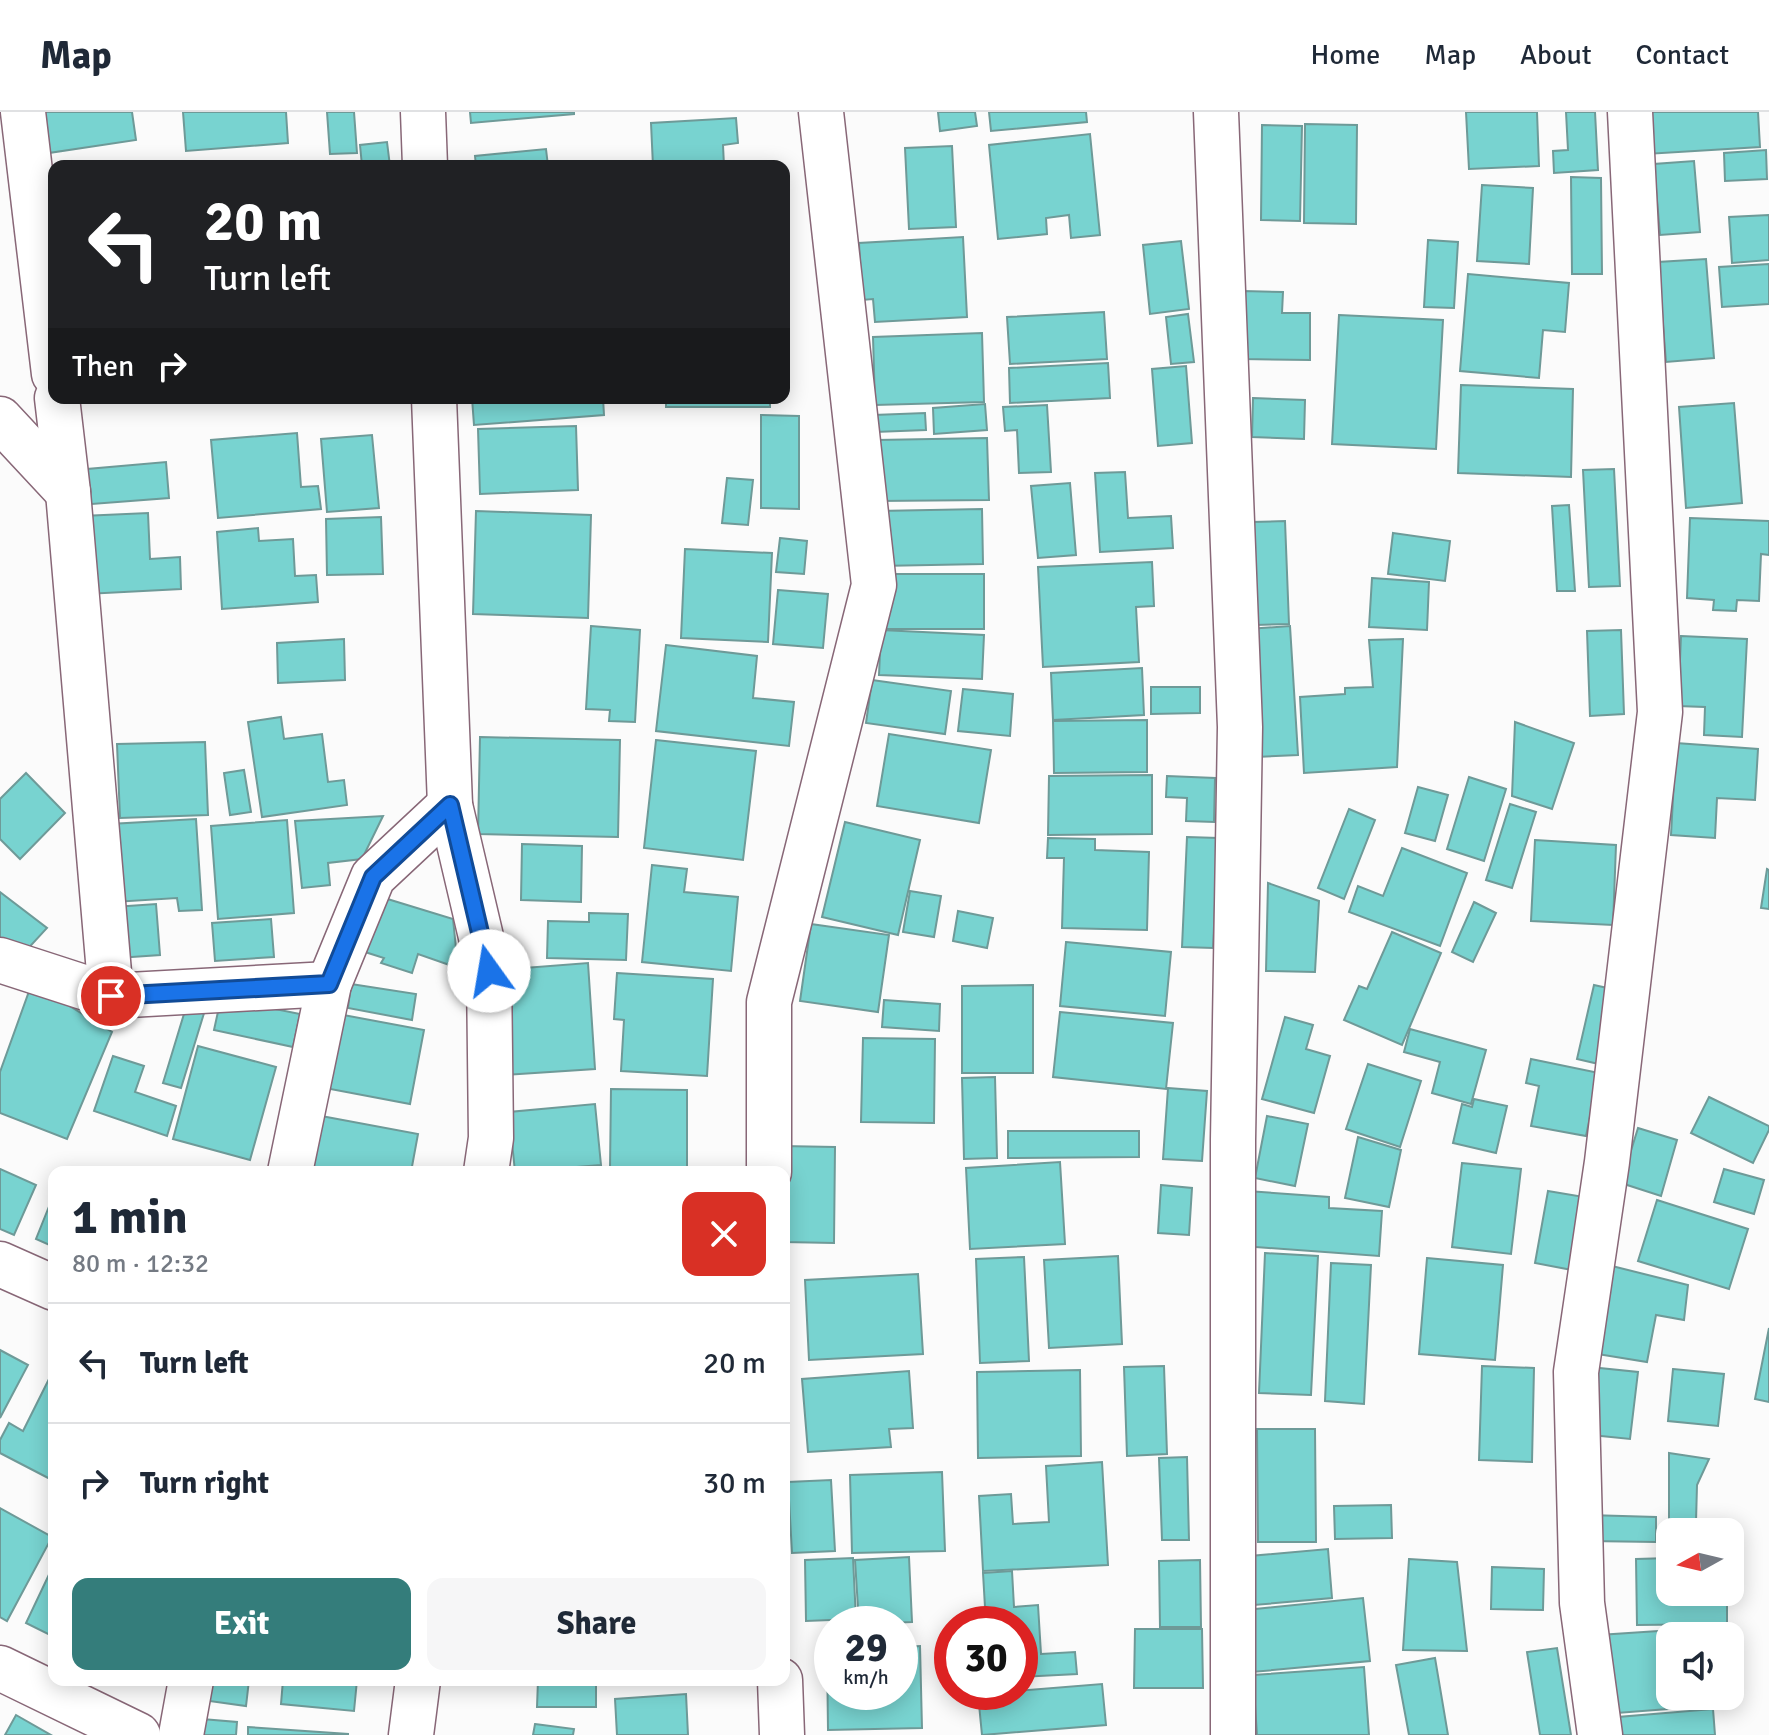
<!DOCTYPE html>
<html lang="en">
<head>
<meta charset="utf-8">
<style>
	body { margin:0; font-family:Signika,sans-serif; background:#f6f6f7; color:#1f2937; height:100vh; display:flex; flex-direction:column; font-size:30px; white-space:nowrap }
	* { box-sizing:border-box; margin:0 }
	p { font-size:26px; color:#747a83 }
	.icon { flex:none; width:44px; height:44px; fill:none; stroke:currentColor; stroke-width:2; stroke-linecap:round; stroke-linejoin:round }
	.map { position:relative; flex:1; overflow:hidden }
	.drawer { position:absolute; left:48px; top:1054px; width:742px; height:520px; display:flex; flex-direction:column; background:#fff; border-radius:16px; box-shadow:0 4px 20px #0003 }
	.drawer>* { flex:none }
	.hud { position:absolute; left:48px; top:48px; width:742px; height:244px; border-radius:16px; box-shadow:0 4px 20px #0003; background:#202124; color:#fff; overflow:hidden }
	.needle { width:52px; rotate:262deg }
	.buttons { position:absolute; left:1656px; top:1406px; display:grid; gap:16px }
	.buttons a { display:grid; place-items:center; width:88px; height:88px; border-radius:16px; background:#fff; box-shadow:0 4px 20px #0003; font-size:40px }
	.speed { position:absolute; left:814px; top:1494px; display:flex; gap:16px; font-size:40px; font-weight:700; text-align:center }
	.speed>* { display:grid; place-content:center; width:104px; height:104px; border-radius:50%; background:#fff; box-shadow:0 4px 20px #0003; line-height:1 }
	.speed small { font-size:20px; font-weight:400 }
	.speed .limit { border:12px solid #d22; background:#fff; color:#111 }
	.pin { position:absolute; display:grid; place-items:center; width:68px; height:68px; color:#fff; margin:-34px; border:4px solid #fff; border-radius:50%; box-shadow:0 2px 8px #0007 }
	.me { position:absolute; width:88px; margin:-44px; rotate:347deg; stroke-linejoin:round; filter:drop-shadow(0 0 6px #0008) }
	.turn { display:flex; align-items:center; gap:28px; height:168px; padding:0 24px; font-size:36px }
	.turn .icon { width:104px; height:104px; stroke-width:2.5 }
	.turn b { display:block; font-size:56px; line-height:68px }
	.then { display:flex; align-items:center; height:76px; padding:0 24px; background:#0003; gap:16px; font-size:30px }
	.round { display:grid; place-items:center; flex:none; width:84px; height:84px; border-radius:16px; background:#f6f6f7 }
	.summary { display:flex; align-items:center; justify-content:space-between; height:136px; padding:0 24px }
	h1 { font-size:48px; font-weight:700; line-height:60px }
	.primary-button { display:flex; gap:16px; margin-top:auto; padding:16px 24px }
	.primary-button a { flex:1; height:92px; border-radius:16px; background:#347d7b; color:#fff; font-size:32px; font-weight:700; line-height:92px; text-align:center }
	.primary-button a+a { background:#f6f6f7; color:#1f2937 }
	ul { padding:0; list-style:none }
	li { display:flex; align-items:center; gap:24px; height:120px; padding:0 24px; border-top:2px solid #e0e1e3 }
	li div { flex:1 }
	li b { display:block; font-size:30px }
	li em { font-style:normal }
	header { display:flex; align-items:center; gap:48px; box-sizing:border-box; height:112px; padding:0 40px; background:#fff; border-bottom:2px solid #e0e1e3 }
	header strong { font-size:38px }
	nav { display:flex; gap:44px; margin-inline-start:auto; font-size:28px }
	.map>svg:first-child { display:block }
	.building { fill:#78d3d0; stroke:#6e9a98; stroke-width:2 }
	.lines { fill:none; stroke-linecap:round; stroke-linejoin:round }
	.street-casing { stroke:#886777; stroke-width:47 }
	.street { stroke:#fff; stroke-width:44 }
	.route-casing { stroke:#114b97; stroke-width:20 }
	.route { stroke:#1a73e8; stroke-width:14 }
</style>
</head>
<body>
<header>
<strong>Map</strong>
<nav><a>Home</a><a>Map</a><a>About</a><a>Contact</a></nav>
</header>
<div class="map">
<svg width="1769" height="1623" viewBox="0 0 1769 1623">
	<rect width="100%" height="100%" fill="#fbfbfb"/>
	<g class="building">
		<path d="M35 0H132L136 28 42 42Z"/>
		<path d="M183 0H286L288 31 186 39Z"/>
		<path d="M327 0H354L357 41 330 42Z"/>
		<path d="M470 0H574V2L471 11Z"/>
		<path d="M938 0H975L977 14 940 19Z"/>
		<path d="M989 0H1086L1087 10 991 19Z"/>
		<path d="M1466 0H1537L1539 54 1469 57Z"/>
		<path d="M1566 0H1595L1598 58 1554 61 1553 39 1568 38Z"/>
		<path d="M1644 0H1758L1760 35 1646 42Z"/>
		<path d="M736 6 738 31 723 33 724 54H653L651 11Z"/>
		<path d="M1305 12 1357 13 1356 112 1304 111Z"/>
		<path d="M1262 13 1302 14 1300 109 1261 108Z"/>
		<path d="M1090 22 1100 123 1071 126 1069 103 1046 106 1047 122 998 127 989 33Z"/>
		<path d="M387 30 390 54H362L360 33Z"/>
		<path d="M952 34 956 115 909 117 905 36Z"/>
		<path d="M546 37 548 54H476L475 44Z"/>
		<path d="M1766 38 1767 67 1725 69 1724 41Z"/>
		<path d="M1694 49 1700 120 1660 123 1654 52Z"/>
		<path d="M1571 65 1601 66 1602 162H1572Z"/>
		<path d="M1482 73 1533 76 1529 152 1477 149Z"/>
		<path d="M1769 103V148L1732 151 1729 105Z"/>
		<path d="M963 125 967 205 875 210 873 187 862 188 859 131Z"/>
		<path d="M1428 128 1458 130 1454 196 1424 195Z"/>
		<path d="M1181 129 1189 197 1150 202 1143 133Z"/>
		<path d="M1706 147 1714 246 1666 250 1658 150Z"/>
		<path d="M1769 152V192L1722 195 1719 155Z"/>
		<path d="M1468 162 1569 171 1565 220 1543 218 1539 266 1460 259Z"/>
		<path d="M1243 179 1283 180 1282 201H1310V248L1242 247Z"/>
		<path d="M1104 200 1107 247 1010 252 1007 205Z"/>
		<path d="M1188 202 1194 250 1171 252 1166 205Z"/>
		<path d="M1339 203 1443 208 1436 337 1332 332Z"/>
		<path d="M982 221 984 290 875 293 873 225Z"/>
		<path d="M1108 251 1110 286 1010 291 1009 256Z"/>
		<path d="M1186 254 1192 331 1158 334 1152 257Z"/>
		<path d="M1461 273 1573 277 1571 365 1458 361Z"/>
		<path d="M472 286H603L604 303 474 313Z"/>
		<rect x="666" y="286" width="104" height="9"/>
		<path d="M1253 286 1305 288 1304 327 1252 325Z"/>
		<path d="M1734 291 1742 391 1686 396 1679 295Z"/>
		<path d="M985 292 987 318 934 322 933 296Z"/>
		<path d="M1047 293 1051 360 1019 361 1017 318 1005 319 1003 295Z"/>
		<path d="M925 301 926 318 875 320 874 303Z"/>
		<path d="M761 303 799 304V397L761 396Z"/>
		<path d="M576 314 578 378 480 382 478 317Z"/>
		<path d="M297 321 301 375 318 374 321 397 218 406 211 328Z"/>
		<path d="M372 323 379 396 327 400 321 327Z"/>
		<path d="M987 326 989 388 877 389V328Z"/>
		<path d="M166 350 169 386 79 393 76 358Z"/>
		<path d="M1614 357 1620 474 1589 475 1583 358Z"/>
		<path d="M1125 360 1128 406 1171 404 1173 436 1100 440 1095 361Z"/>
		<path d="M727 366 753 368 748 413 722 411Z"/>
		<path d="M1070 371 1076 443 1038 446 1031 374Z"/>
		<path d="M1569 393 1575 479H1557L1552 394Z"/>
		<path d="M982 397 983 452 879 454 878 399Z"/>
		<path d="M476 399 591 403 588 506 473 502Z"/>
		<path d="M148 401 150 447 180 445 181 477 86 482 82 404Z"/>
		<path d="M381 405 383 462 327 463 326 407Z"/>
		<path d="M1690 406 1769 409V443L1761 442 1759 489 1737 488 1736 499 1713 498 1714 488 1687 486Z"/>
		<path d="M1285 409 1289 512 1256 513 1252 410Z"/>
		<path d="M258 416 259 429 293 427 295 464 316 463 318 490 222 497 217 420Z"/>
		<path d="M1393 421 1450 429 1445 469 1388 462Z"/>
		<path d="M780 426 807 429 804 462 776 460Z"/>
		<path d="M685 437 772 441 768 530 681 526Z"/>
		<path d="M1152 450 1154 494 1136 495 1139 550 1043 555 1038 455Z"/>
		<rect x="882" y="462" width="102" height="55"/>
		<path d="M1372 466 1429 470 1427 518 1369 515Z"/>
		<path d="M778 478 828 482 823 536 773 532Z"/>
		<path d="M591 514 640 518 635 610 609 609 610 598 586 597Z"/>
		<path d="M1290 514 1298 643 1256 645 1248 517Z"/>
		<path d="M881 518 984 523 982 567 879 563Z"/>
		<path d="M1621 518 1624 602 1590 604 1587 519Z"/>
		<path d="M1681 524 1747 527 1742 625 1704 623 1705 595 1678 594Z"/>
		<path d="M344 527 345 568 278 571 277 531Z"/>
		<path d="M1403 527 1397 655 1304 661 1300 585 1345 582V576L1373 575 1369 528Z"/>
		<path d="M666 533 757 544 753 586 794 590 789 634 656 619Z"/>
		<path d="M1142 556 1144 603 1053 608 1051 561Z"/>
		<path d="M872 568 951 579 945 622 866 611Z"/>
		<path d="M1151 575H1200V601L1151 602Z"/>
		<path d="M963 577 1013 582 1010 624 958 619Z"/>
		<path d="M281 605 284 627 322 622 328 670 344 668 347 693 262 705 248 610Z"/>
		<path d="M1147 608V660L1054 661 1053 609Z"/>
		<path d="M1515 610 1574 631 1552 697 1512 684Z"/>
		<path d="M889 622 991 638 979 711 877 694Z"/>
		<path d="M480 625 620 628 618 725 478 722Z"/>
		<path d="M656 628 756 639 743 748 644 736Z"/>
		<path d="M205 630 208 703 120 706 117 632Z"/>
		<path d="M1676 631 1758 637 1755 688 1717 686 1715 726 1671 723Z"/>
		<path d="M244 658 251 700 230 703 224 661Z"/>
		<path d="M26 661 65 701 20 747 0 727V687Z"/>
		<path d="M1152 663V722L1048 723 1049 664Z"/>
		<path d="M1167 664 1215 666 1214 710 1186 709 1187 686 1166 685Z"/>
		<path d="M1469 665 1506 677 1484 749 1447 737Z"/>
		<path d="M1418 675 1448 683 1435 729 1405 721Z"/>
		<path d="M1510 692 1536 700 1512 776 1486 768Z"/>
		<path d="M1349 697 1375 708 1344 787 1318 776Z"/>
		<path d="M383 704 362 747 328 751 330 773 302 776 295 709Z"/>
		<path d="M196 707 202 798 179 799 177 786 114 790 110 712Z"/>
		<path d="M287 708 294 801 218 807 211 714Z"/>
		<path d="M845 710 920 728 898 823 822 805Z"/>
		<path d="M1187 725 1218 726 1213 836 1182 835Z"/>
		<path d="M1048 726 1095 727V738L1149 740 1147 818 1062 816 1064 746H1047Z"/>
		<path d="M1535 728 1616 733 1613 813 1531 809Z"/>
		<path d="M522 732 582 734 581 790 521 788Z"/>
		<path d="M1402 736 1467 761 1440 834 1349 800 1358 774 1383 784Z"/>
		<path d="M652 753 687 757 684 780 738 785 731 859 642 850Z"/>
		<path d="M1767 757 1769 758V797L1761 796Z"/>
		<path d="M1268 771 1319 789 1315 860 1266 859Z"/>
		<path d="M910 779 941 784 934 825 903 820Z"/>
		<path d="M0 780 47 816 23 842 0 827Z"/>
		<path d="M381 785 453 807 458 856 418 842 412 861 381 851 384 846 365 840Z"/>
		<path d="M1474 790 1496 801 1473 850 1452 840Z"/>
		<path d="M156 792 160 843 118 846 114 795Z"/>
		<path d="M958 799 993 806 987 836 953 829Z"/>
		<path d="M589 801 628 802 626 848 547 846 548 809 589 810Z"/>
		<path d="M271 807 274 845 215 849 212 811Z"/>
		<path d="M811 812 889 823 878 900 800 889Z"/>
		<path d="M1392 820 1441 841 1402 933 1344 908 1359 874 1367 877Z"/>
		<path d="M1066 830 1171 840 1165 904 1060 894Z"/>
		<path d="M588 851 595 957 505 963 497 858Z"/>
		<path d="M617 861 713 867 707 964 621 959 624 908 614 907Z"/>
		<path d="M32 871 112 920 67 1027 0 1001V960Z"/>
		<path d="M351 872 416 882 412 908 348 896Z"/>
		<path d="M1033 873V961H962V874Z"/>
		<path d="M1594 873 1621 879 1603 953 1577 947Z"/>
		<path d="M221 886 300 902 293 935 214 918Z"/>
		<path d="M884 888 940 892 939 919 882 915Z"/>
		<path d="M187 892 205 898 181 976 163 971Z"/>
		<path d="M1060 900 1173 911 1166 977 1053 965Z"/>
		<path d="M338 902 424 918 410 992 325 976Z"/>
		<path d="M1285 905 1313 913 1306 937 1330 944 1314 1001 1262 987Z"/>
		<path d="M1410 917 1486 938 1471 992 1432 981 1440 950 1404 940Z"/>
		<path d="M863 926 935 927 934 1011 861 1010Z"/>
		<path d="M198 934 276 955 250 1048 173 1027Z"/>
		<path d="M113 944 144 954 135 980 176 994 167 1024 94 999Z"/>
		<path d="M1531 947 1599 961 1586 1024 1531 1014 1539 974 1526 971Z"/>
		<path d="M1368 952 1421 969 1400 1035 1346 1017Z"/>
		<path d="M995 965 997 1046 964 1047 962 966Z"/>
		<path d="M1168 976 1207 979 1202 1049 1163 1047Z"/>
		<path d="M611 977 687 978V1058L610 1057Z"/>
		<path d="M1709 985 1769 1014V1018L1753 1051 1691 1021Z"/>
		<path d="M1474 987 1507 994 1496 1041 1453 1031 1462 992 1472 995Z"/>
		<path d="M595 992 601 1053 515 1060 509 1000Z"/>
		<path d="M316 1003 418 1022 411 1060H306Z"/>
		<path d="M1267 1004 1308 1012 1295 1074 1255 1066Z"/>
		<path d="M1638 1016 1677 1028 1661 1084 1621 1071Z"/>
		<path d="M1008 1019H1139V1045L1008 1046Z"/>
		<path d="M1358 1025 1401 1038 1389 1095 1345 1086Z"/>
		<path d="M782 1034 835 1035 834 1131 784 1130V1060Z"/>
		<path d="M1060 1050 1065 1132 970 1137 966 1056Z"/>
		<path d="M1462 1051 1521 1057 1511 1142 1452 1135Z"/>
		<path d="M0 1057 36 1073 14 1123 0 1117Z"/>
		<path d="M1724 1057 1764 1068 1754 1102 1714 1090Z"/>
		<path d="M1161 1073 1192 1076 1189 1123 1158 1121Z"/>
		<path d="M1247 1079 1329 1085V1096L1382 1099 1379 1144 1243 1134Z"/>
		<path d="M1548 1079 1584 1085 1572 1158 1535 1151Z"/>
		<path d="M54 1082V1135L36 1127Z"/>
		<path d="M1657 1088 1748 1117 1729 1177 1638 1149Z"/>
		<path d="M1265 1141 1318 1144 1311 1283 1259 1281Z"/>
		<path d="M1118 1144 1122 1232 1049 1236 1044 1148Z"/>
		<path d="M1024 1145 1029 1249 980 1251 976 1147Z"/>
		<path d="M1427 1146 1503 1153 1495 1248 1419 1242Z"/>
		<path d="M1331 1151 1371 1153 1364 1292 1325 1289Z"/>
		<path d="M1600 1151 1688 1173 1684 1208 1656 1203 1647 1250 1585 1240Z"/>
		<path d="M918 1162 923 1242 809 1248 805 1168Z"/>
		<path d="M1769 1216V1290L1755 1287Z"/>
		<path d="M0 1238 28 1253 0 1306Z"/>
		<path d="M1164 1254 1167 1342 1127 1344 1124 1255Z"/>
		<path d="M1482 1254 1534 1256 1532 1350 1479 1348Z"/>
		<path d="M1590 1255 1638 1260 1630 1327 1582 1322Z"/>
		<path d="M1673 1257 1724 1262 1718 1314 1668 1309Z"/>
		<path d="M1080 1258 1081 1344 978 1346 977 1260Z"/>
		<path d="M909 1259 913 1316 889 1317 891 1335 808 1340 802 1267Z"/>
		<path d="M49 1267 54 1270V1369L0 1341V1328L9 1311 23 1319Z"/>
		<path d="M1257 1317H1315L1316 1430H1258Z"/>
		<path d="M1669 1341 1709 1347 1697 1373 1696 1410 1727 1409V1420H1670L1669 1438Z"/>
		<path d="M1187 1345 1189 1428H1162L1159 1346Z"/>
		<path d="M1102 1350 1108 1453 983 1459 979 1384 1011 1382 1013 1412 1049 1410 1046 1354Z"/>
		<path d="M942 1360 945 1439 852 1441 850 1363Z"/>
		<path d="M831 1368 835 1439 792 1441 788 1370Z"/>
		<path d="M1391 1393 1392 1426 1335 1427 1334 1394Z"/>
		<path d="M0 1396 52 1425 7 1509 0 1505Z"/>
		<path d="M1588 1403 1656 1405V1430L1588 1429Z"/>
		<path d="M1328 1437 1332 1486 1254 1493 1250 1444Z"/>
		<path d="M909 1445 912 1510 859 1512 855 1448Z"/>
		<path d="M853 1446 856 1507 806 1509 805 1448Z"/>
		<path d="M1670 1446V1480H1727V1512L1637 1513 1636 1447Z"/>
		<path d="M1409 1447 1457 1450 1467 1539 1403 1538Z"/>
		<path d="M1200 1448 1201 1515H1160L1159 1449Z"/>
		<path d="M54 1452V1525L26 1511Z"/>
		<path d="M1492 1455 1544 1457 1543 1498 1491 1497Z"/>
		<path d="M1012 1459 1014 1495 1038 1493 1041 1542 1075 1540 1077 1562 1020 1565V1512H986L983 1461Z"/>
		<path d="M1363 1486 1370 1549 1252 1560 1246 1498Z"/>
		<path d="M1135 1517H1202L1203 1576H1134Z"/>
		<path d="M1688 1517V1524H1670V1584H1693L1694 1595 1604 1602 1599 1523Z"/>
		<path d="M920 1534 922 1616 828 1618 827 1536H832V1580H900V1535Z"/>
		<path d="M1557 1536 1571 1623H1540L1527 1540Z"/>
		<path d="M1435 1546 1448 1623H1409L1396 1553Z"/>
		<path d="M1364 1555 1369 1623H1257L1253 1563Z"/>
		<path d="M205 1568H249L246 1594 202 1588Z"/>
		<path d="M283 1568H357L354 1599 281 1592Z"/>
		<path d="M538 1568H596V1595H537Z"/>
		<path d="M620 1568H711V1569L620 1573Z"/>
		<path d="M1102 1572 1106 1613 982 1623 978 1582Z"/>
		<path d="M686 1582 688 1623H617L615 1587Z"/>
		<path d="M1713 1597 1715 1623H1620L1618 1605Z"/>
		<path d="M16 1603 51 1623H5Z"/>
		<path d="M202 1607 237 1610 236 1623H201Z"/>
		<path d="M535 1612 574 1617 573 1623H533Z"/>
		<path d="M248 1615 348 1622V1623H248Z"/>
	</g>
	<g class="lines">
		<g class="street-casing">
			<g id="street">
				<path d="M23 0 54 262"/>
				<path d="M423 0 425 54"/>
				<path d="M1216 0 1240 615 1233 1028V1623"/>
				<path d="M57 286 68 380 111 884"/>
				<path d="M434 286 450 693 489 859 491 1026 486 1060"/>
				<path d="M0 307 68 380"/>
				<path d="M0 848 111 884 329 872"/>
				<path d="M290 1060 329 872 373 765 450 693"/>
				<path d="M769 1060V890L874 473 821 0"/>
				<path d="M0 1152 54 1176"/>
				<path d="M0 1556 138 1623"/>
				<path d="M780 1568 782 1623"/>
				<path d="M181 1623 191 1568"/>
				<path d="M411 1623 418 1568"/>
				<path d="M1600 1623 1582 1491 1576 1260 1607 1050 1660 600 1630 0"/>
			</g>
		</g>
		<use href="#street" class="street"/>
	</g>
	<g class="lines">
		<g class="route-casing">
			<path id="route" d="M111 884 329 872 373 765 450 693 489 859"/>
		</g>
		<use href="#route" class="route"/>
	</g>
</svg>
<div class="buttons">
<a><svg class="needle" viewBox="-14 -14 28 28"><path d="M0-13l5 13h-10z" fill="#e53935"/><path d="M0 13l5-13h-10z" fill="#747a83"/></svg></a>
<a><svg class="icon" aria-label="sound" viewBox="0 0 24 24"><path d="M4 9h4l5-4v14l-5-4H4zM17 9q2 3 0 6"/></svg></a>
</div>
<div class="speed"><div>29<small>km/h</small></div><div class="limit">30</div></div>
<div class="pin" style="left:111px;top:884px;background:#d93025"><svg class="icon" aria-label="arrive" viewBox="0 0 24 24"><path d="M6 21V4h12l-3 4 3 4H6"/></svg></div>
<svg class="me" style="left:489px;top:859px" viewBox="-20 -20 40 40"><circle r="19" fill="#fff"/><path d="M0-13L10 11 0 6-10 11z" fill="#1a73e8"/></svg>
<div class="hud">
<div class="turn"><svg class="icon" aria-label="left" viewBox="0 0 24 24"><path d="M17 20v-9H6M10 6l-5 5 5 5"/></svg><div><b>20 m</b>Turn left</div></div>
<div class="then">Then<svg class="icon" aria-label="right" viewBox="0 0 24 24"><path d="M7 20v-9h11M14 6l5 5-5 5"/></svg></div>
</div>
<section class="drawer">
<div class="summary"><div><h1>1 min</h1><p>80 m · 12:32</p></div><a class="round" style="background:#d93025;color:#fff"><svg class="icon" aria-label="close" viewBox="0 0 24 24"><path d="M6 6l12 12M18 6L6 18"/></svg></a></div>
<ul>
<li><svg class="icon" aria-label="left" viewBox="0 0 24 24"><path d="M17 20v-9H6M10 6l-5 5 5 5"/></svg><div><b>Turn left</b></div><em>20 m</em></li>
<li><svg class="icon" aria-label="right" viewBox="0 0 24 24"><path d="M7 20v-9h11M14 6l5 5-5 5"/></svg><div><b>Turn right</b></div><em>30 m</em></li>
</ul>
<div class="primary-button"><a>Exit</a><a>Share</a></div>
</section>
</div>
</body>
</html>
